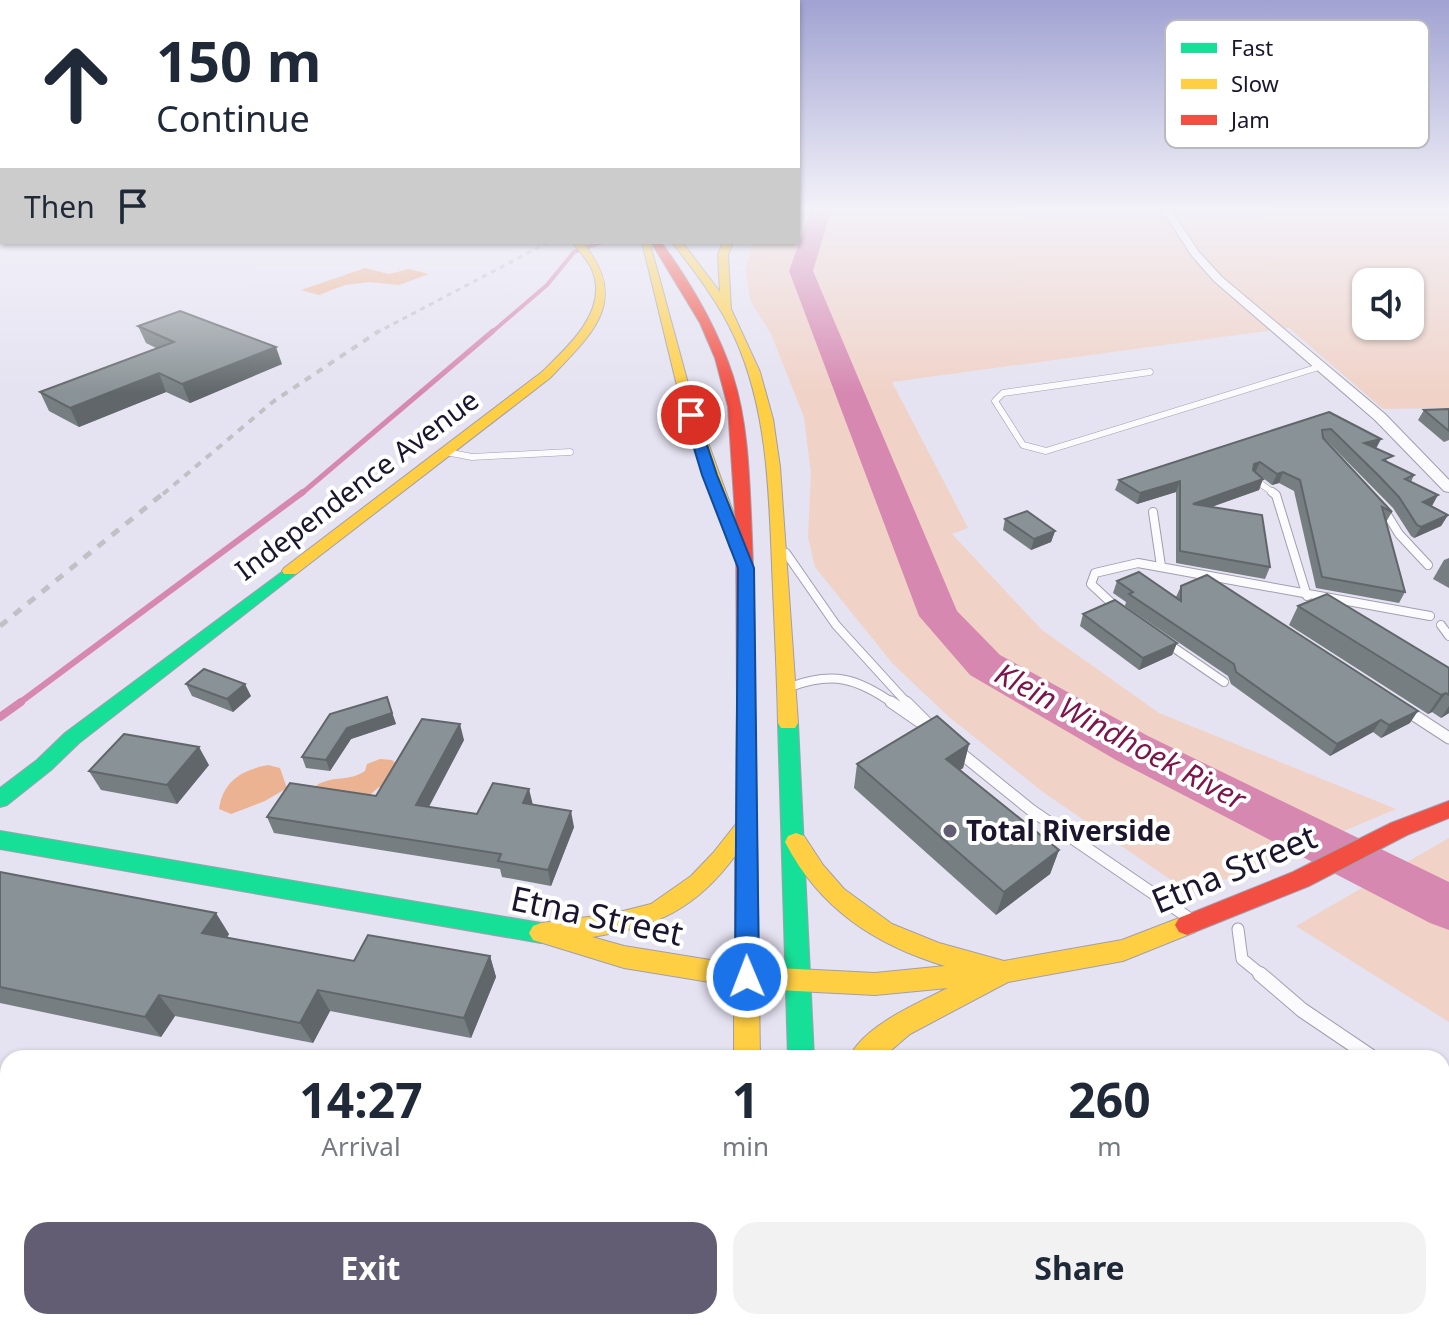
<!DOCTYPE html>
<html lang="en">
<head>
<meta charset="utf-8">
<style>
	body { margin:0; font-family:"Noto Sans",sans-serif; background:#f2f2f3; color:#1f2937; height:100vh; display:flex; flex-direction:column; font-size:30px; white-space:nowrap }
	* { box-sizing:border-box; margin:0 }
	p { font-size:26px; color:#747a83 }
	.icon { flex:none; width:44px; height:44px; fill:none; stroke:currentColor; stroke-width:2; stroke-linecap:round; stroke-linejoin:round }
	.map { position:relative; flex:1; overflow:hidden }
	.drawer { position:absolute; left:0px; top:1050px; width:1450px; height:280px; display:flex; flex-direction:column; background:#fff; border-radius:24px 24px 0 0; box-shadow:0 2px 6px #0004 }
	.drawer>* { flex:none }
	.hud { position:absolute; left:0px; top:0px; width:800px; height:244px; box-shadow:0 2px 6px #0004; background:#fff; color:#1f2937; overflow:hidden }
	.fabs { position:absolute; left:1352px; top:268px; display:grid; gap:16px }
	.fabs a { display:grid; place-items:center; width:72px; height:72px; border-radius:16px; background:#fff; box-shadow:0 2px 6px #0004; font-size:40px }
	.pin { position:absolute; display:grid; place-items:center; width:68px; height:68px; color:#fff; margin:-34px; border:4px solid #fff; border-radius:50%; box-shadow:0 2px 8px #0007 }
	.me { position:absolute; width:88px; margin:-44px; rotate:359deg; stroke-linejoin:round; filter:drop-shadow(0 0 6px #0008) }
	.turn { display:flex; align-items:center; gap:28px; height:168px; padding:0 24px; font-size:36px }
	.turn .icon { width:104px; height:104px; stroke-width:2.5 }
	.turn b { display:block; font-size:56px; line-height:68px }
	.then { display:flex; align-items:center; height:76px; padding:0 24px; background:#0003; gap:16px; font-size:30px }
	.eta { display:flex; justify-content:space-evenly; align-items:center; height:136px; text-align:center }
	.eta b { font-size:48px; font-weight:700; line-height:56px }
	.action { display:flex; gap:16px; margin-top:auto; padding:16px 24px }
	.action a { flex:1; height:92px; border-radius:24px; background:#625d72; color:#fff; font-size:32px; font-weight:700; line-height:92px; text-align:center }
	.action a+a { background:#f2f2f3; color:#1f2937 }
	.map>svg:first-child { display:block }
	.green { fill:#f0d2c7; fill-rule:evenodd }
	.forest { fill:#ecb392 }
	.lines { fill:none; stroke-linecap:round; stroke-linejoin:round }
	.stream-far3 { stroke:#d688b0; stroke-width:4 }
	.stream-far2 { stroke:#d688b0; stroke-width:5 }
	.stream-far1 { stroke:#d688b0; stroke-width:6 }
	.stream { stroke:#d688b0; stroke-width:8 }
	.river { fill:#d688b0; fill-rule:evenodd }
	.lane-far3-casing { stroke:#a19eaf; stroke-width:7 }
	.lane-far2-casing { stroke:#a19eaf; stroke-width:10 }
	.lane-far1-casing { stroke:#a19eaf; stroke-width:13 }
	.lane-casing { stroke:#a19eaf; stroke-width:16 }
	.street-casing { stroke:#a19eaf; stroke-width:2 }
	.fast-casing { stroke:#a19eaf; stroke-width:2 }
	.slow-casing { stroke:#a19eaf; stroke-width:2 }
	.jam-casing { stroke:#a19eaf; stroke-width:2 }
	.lane-far3 { stroke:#fbfbfd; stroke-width:6 }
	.lane-far2 { stroke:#fbfbfd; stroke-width:8 }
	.lane-far1 { stroke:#fbfbfd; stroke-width:11 }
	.lane { stroke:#fbfbfd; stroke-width:14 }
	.street { fill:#fbfbfd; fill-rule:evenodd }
	.fast { fill:#16e098; fill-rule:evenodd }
	.slow { fill:#ffcf43; fill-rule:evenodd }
	.jam { fill:#f24e42; fill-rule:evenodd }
	.rail-far2 { stroke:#c1c0c5; stroke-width:3; stroke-dasharray:5 5; stroke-linecap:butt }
	.rail-far1 { stroke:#c1c0c5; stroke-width:4; stroke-dasharray:7 7; stroke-linecap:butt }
	.rail { stroke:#c1c0c5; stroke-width:5; stroke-dasharray:9 9; stroke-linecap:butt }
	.wall { fill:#767e81 }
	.shaded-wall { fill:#606669 }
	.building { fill:#899296; stroke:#606669; stroke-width:2 }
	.route { fill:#1a73e8; stroke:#114b97; stroke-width:2 }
	.poi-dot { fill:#625d72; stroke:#fff; stroke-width:3 }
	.labels { text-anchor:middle; stroke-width:8; stroke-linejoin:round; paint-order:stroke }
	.street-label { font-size:28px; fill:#1b152d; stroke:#fff }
	.poi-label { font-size:28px; font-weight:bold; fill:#1b152d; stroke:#fff; text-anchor:start }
	.water-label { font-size:30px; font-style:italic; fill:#7b164b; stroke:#fff }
	.near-street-label { font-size:34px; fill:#1b152d; stroke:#fff }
	.key { fill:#fff; stroke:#bbb9c0; stroke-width:2 }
	.key-label { font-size:22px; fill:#1b152d }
</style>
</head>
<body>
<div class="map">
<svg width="1449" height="1330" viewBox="0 0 1449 1330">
	<rect width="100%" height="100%" fill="#e5e2f1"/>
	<g class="green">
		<path d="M798 207H1449V408L1383 409 1289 328 892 382 968 528 952 534 1042 630 1159 713 1396 809 1236 876 1187 891 1043 792 948 716 893 664 815 567 808 537 811 474 804 417 771 334 750 300 746 269 752 242H798ZM1366 282H1410V326H1366Z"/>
		<path d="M1449 838V1022L1296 926Z"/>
	</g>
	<g class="forest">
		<path d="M365 268 389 274 409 269 429 274 399 285 370 282 345 285 319 295 301 290Z"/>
		<path d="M380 759 392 760 399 766 387 787H379L364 800 314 791 317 785C334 775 349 782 365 771L367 764Z"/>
		<path d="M268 765 280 768 287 788 265 801 231 814 219 809C223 780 243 770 268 765Z"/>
	</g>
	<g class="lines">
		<path class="stream-far3" d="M491 333 547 285 574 252 602 242"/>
		<path class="stream-far2" d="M301 494 493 331"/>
		<path class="stream-far1" d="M18 704 303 492"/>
		<g class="stream">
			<path d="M0 717 21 702"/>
			<path d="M1445 904 1449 905"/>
		</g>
		<path class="river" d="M812 207H832L813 271 957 611 1000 655 1148 736 1449 882V930L1430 923 1116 760 970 675 919 616 789 271Z"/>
		<g class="lane-far3-casing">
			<g id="lane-far3">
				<path d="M1150 372 1003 393 995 401 1023 445 1046 451 1322 366"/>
				<path d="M446 452 472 457 570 452"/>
				<path d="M1254 479 1275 494"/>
			</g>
		</g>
		<g class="lane-far2-casing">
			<g id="lane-far2">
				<path d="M1272 492 1276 495 1307 596"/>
				<path d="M1383 508 1399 534 1428 565"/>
				<path d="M1153 512 1161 566"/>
				<path d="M786 553 836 625 908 704"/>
				<path d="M1119 610 1091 584 1095 573 1138 563 1430 616"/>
				<path d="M1441 625 1449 636"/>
				<path d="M1167 643 1224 682"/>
				<path d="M790 687C833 671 857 678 894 704"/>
			</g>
		</g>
		<g class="lane-far1-casing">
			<g id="lane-far1">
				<path d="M891 702 920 722"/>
				<path d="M906 702 935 731"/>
				<path d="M1406 710 1449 738"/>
				<path d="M958 751 1031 810 1189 918"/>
				<path d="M1238 929 1242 959 1263 976"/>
			</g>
		</g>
		<g class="lane-casing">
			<g id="lane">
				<path d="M1260 974 1302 1010 1373 1058"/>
				<path d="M1442 1106 1449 1110"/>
			</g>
		</g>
		<g class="street-casing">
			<path id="street" d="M1160 207H1169L1199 252 1222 277 1385 414 1449 480V492L1444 491 1375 420 1214 281 1192 256Z"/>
		</g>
		<g class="fast-casing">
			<g id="fast">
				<path d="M290 566 296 568 298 571 296 574 79 743 51 770 7 805 0 807V788L37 760 65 733Z"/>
				<path d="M788 716 795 718 798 723 814 1058H788L778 723 781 718Z"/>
				<path d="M0 831 541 923 549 926 553 933 549 940 541 943 0 849Z"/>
				<path d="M712 1322H744L743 1330H711Z"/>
				<rect x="774" y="1322" width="32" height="8"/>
			</g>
		</g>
		<g class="slow-casing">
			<g id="slow">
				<path d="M572 242H582C631 300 593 333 550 378L296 574H284L282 571 284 568 542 372C565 349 603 317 595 279 592 264 581 253 572 242Z"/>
				<path d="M642 242 650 244 692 398 746 548 744 551H732L730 548 680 398Z"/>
				<path d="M672 242H682L720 292 718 255 723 242H733L728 255 731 309 760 372 773 419 780 467 798 723 795 728H781L778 723C777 670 774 618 772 565 769 489 767 409 735 338 719 303 696 273 672 242Z"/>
				<path d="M746 703 753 705 755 710 759 967 875 973 945 966C875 945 819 908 785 842L788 836 796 833 804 836 823 865 844 889 892 924 939 943 1004 961 1122 940 1187 915 1195 918 1199 925 1195 932 1123 961 1008 982 910 1034 882 1058H849C863 1026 918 1003 948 988L875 995 759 989 760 1058H734V986L624 968 533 940 529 933 533 926 541 923 611 914 651 904 691 876 713 853 736 824 737 710 739 705ZM735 856V964L624 946 592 937C656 927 696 909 735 856Z"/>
			</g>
		</g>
		<g class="jam-casing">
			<g id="jam">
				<path d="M651 242H661C691 283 717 327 733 376 747 420 749 468 751 515 754 580 755 645 755 710L753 715H739L737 710 736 529 728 407 715 358 700 323Z"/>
				<path d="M1449 801V818L1407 835 1309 886 1187 935 1179 932 1175 925 1179 918 1293 872 1391 823Z"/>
			</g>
		</g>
		<use href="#lane-far3" class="lane-far3"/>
		<use href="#lane-far2" class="lane-far2"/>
		<use href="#lane-far1" class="lane-far1"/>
		<use href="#lane" class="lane"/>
		<use href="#street" class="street"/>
		<use href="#fast" class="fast"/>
		<use href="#slow" class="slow"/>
		<use href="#jam" class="jam"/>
		<path class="rail-far2" d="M376 333 549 242"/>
		<path class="rail-far1" d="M163 494 274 401 379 331"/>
		<path class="rail" d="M0 626 165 492"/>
	</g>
	<g class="wall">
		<path d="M138 326 282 364 190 403 166 392 79 427 49 411 40 392 158 349 146 343Z"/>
		<path d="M1449 409V440L1444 442 1418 420 1424 410Z"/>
		<path d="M1329 412 1381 439 1376 449 1389 463 1414 475 1411 482 1432 506 1448 515 1441 526 1414 538 1411 536 1393 508 1326 440H1325L1392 512 1386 522 1405 592 1399 603 1316 588 1294 491 1279 483 1272 485 1263 478 1259 490 1211 507 1270 567 1265 579 1176 563V492L1137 504 1115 490 1119 480Z"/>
		<path d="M1005 519 1055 531 1051 542 1031 550 1003 530Z"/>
		<path d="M1449 558V588L1433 579 1444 560Z"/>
		<path d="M1117 581 1176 597 1181 586 1410 723 1381 738 1373 732 1330 756 1231 684 1228 676 1125 606 1126 602 1113 593Z"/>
		<path d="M1298 606 1449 668V713L1441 718 1432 712 1428 714 1289 625Z"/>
		<path d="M1083 614 1177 643 1172 655 1139 670 1080 626Z"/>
		<path d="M186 684 251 696 233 712 192 696Z"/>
		<path d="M387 697 396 724 351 739 330 771 306 768 302 757Z"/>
		<path d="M464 740 429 807 477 814 533 805 574 827 551 886 502 877 500 869 274 833 267 817 376 796Z"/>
		<path d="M969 744 963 768 960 770 1059 850 1050 874 996 915 854 788 857 764Z"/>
		<path d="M209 765 177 804 101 790 89 771Z"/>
		<path d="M0 872 229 934 227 938 354 961 490 956 496 977 471 1038 330 1011 313 1043 175 1016 161 1037 0 1003Z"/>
	</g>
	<g class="shaded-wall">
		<path d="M276 347 282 364 190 403 182 384Z"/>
		<path d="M159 373 166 392 79 427 70 408Z"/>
		<path d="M1381 439 1375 449 1364 443Z"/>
		<path d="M1260 462 1255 473 1250 475 1254 464Z"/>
		<path d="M1283 472 1279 483 1272 485 1277 474Z"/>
		<path d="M1263 479 1259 490 1189 515 1193 504Z"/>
		<path d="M1180 481 1176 492 1137 504 1140 493Z"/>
		<path d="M1438 495 1432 506 1423 502Z"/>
		<path d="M1448 515 1441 526 1414 538 1421 527Z"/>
		<path d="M1055 531 1051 542 1031 550 1034 539Z"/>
		<path d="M1177 643 1172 655 1139 670 1143 658Z"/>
		<path d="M245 684 251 696 233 712 227 699Z"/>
		<path d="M1446 693 1432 712 1428 714 1441 695Z"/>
		<path d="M1449 706V713L1441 718Z"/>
		<path d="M1418 711 1410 723 1381 738 1389 725Z"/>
		<path d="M392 713 396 724 351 739 330 771 326 760 347 728Z"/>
		<path d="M1381 720 1373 732 1330 756 1337 744Z"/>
		<path d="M460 724 464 740 421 821 416 805Z"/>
		<path d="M969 744 963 768 940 783 946 759Z"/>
		<path d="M199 747 209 765 177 804 167 785Z"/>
		<path d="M529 789 533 805 523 803Z"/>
		<path d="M571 811 574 827 551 886 548 870Z"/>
		<path d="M1059 850 1050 874 996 915 1004 892Z"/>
		<path d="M216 913 229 934 216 955 202 933Z"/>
		<path d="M490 956 496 977 471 1038 464 1018Z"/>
		<path d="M318 990 330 1011 313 1043 300 1023Z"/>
		<path d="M159 995 175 1016 161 1037 145 1017Z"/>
	</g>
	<g class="building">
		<path d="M180 311 276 347 182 384 159 373 70 408 40 392 174 342 138 326Z"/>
		<path d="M1449 409V431L1424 410Z"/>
		<path d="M1329 412 1381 439 1364 443 1393 456 1383 460 1414 475 1405 479 1438 495 1423 502 1448 515 1421 527 1417 525 1399 497 1379 476 1331 429 1322 430 1323 438 1392 512 1382 507 1405 592 1322 577 1300 480 1283 472 1277 474 1260 462 1254 464 1253 470 1263 479 1193 504 1262 515 1270 567 1180 551V481L1140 493 1119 480Z"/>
		<path d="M1027 511 1055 531 1034 539 1005 519Z"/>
		<path d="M1139 572 1181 601V586L1207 575 1418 711 1389 725 1381 720 1337 744 1236 672 1234 664 1129 594 1133 592 1117 581Z"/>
		<path d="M1327 594 1449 668V695L1446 693 1441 695 1298 606Z"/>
		<path d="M1115 600 1177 643 1143 658 1083 614Z"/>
		<path d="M204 669 245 684 227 699 186 684Z"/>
		<path d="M387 697 392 713 347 728 326 760 302 757 330 714Z"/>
		<path d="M937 716 969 744 946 759 1059 850 1004 892 857 764Z"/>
		<path d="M422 719 460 724 416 805 477 814 493 783 529 789 523 803 571 811 548 870 498 861 501 854 267 817 290 783 376 796Z"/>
		<path d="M124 734 199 747 167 785 89 771Z"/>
		<path d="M0 872 216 913 202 933 354 961 368 935 490 956 464 1018 318 990 300 1023 159 995 145 1017 0 987Z"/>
	</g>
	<linearGradient id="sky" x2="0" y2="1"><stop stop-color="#a1a2d2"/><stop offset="0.53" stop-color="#f3f2f9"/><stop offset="1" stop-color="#f3f2f9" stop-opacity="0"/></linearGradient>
	<rect width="1449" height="394" fill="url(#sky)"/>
	<path class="route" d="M686 413 697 415 717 475 754 568 759 977 756 985 747 988 738 985 735 977 738 568 702 475 684 415Z"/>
	<circle class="poi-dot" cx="950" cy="831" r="8"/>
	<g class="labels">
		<g class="street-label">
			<text transform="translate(357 485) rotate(-37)" y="10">Independence Avenue</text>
		</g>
		<g class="poi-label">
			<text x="966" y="841">Total Riverside</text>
		</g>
		<g class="water-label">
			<text transform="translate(1120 737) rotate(28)" y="10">Klein Windhoek River</text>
		</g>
		<g class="near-street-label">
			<text transform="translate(1234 869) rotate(-23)" y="12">Etna Street</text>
			<text transform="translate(597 916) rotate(12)" y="12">Etna Street</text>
		</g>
	</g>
	<rect x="1165" y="20" width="264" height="128" rx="12" class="key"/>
	<rect x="1181" y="43" width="36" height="10" fill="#16e098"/>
	<rect x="1181" y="79" width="36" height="10" fill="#ffcf43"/>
	<rect x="1181" y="115" width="36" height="10" fill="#f24e42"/>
	<g class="key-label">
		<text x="1231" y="56">Fast</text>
		<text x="1231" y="92">Slow</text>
		<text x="1231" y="128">Jam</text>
	</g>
</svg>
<div class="fabs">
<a><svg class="icon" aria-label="sound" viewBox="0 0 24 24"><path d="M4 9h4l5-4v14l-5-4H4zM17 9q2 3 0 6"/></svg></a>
</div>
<div class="pin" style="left:691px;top:415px;background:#d93025"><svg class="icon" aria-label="arrive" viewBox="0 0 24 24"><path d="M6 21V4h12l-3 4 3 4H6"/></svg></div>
<svg class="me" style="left:747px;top:977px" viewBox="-20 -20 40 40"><circle r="17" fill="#1a73e8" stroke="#fff" stroke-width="3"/><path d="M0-11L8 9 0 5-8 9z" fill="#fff"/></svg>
<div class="hud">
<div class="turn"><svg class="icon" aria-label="ahead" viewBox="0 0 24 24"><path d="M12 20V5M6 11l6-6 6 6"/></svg><div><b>150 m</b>Continue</div></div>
<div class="then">Then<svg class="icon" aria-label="arrive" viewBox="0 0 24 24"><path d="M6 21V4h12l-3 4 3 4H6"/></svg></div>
</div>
<section class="drawer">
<div class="eta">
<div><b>14:27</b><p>Arrival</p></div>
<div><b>1</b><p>min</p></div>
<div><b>260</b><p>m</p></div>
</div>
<div class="action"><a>Exit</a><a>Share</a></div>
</section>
</div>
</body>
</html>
